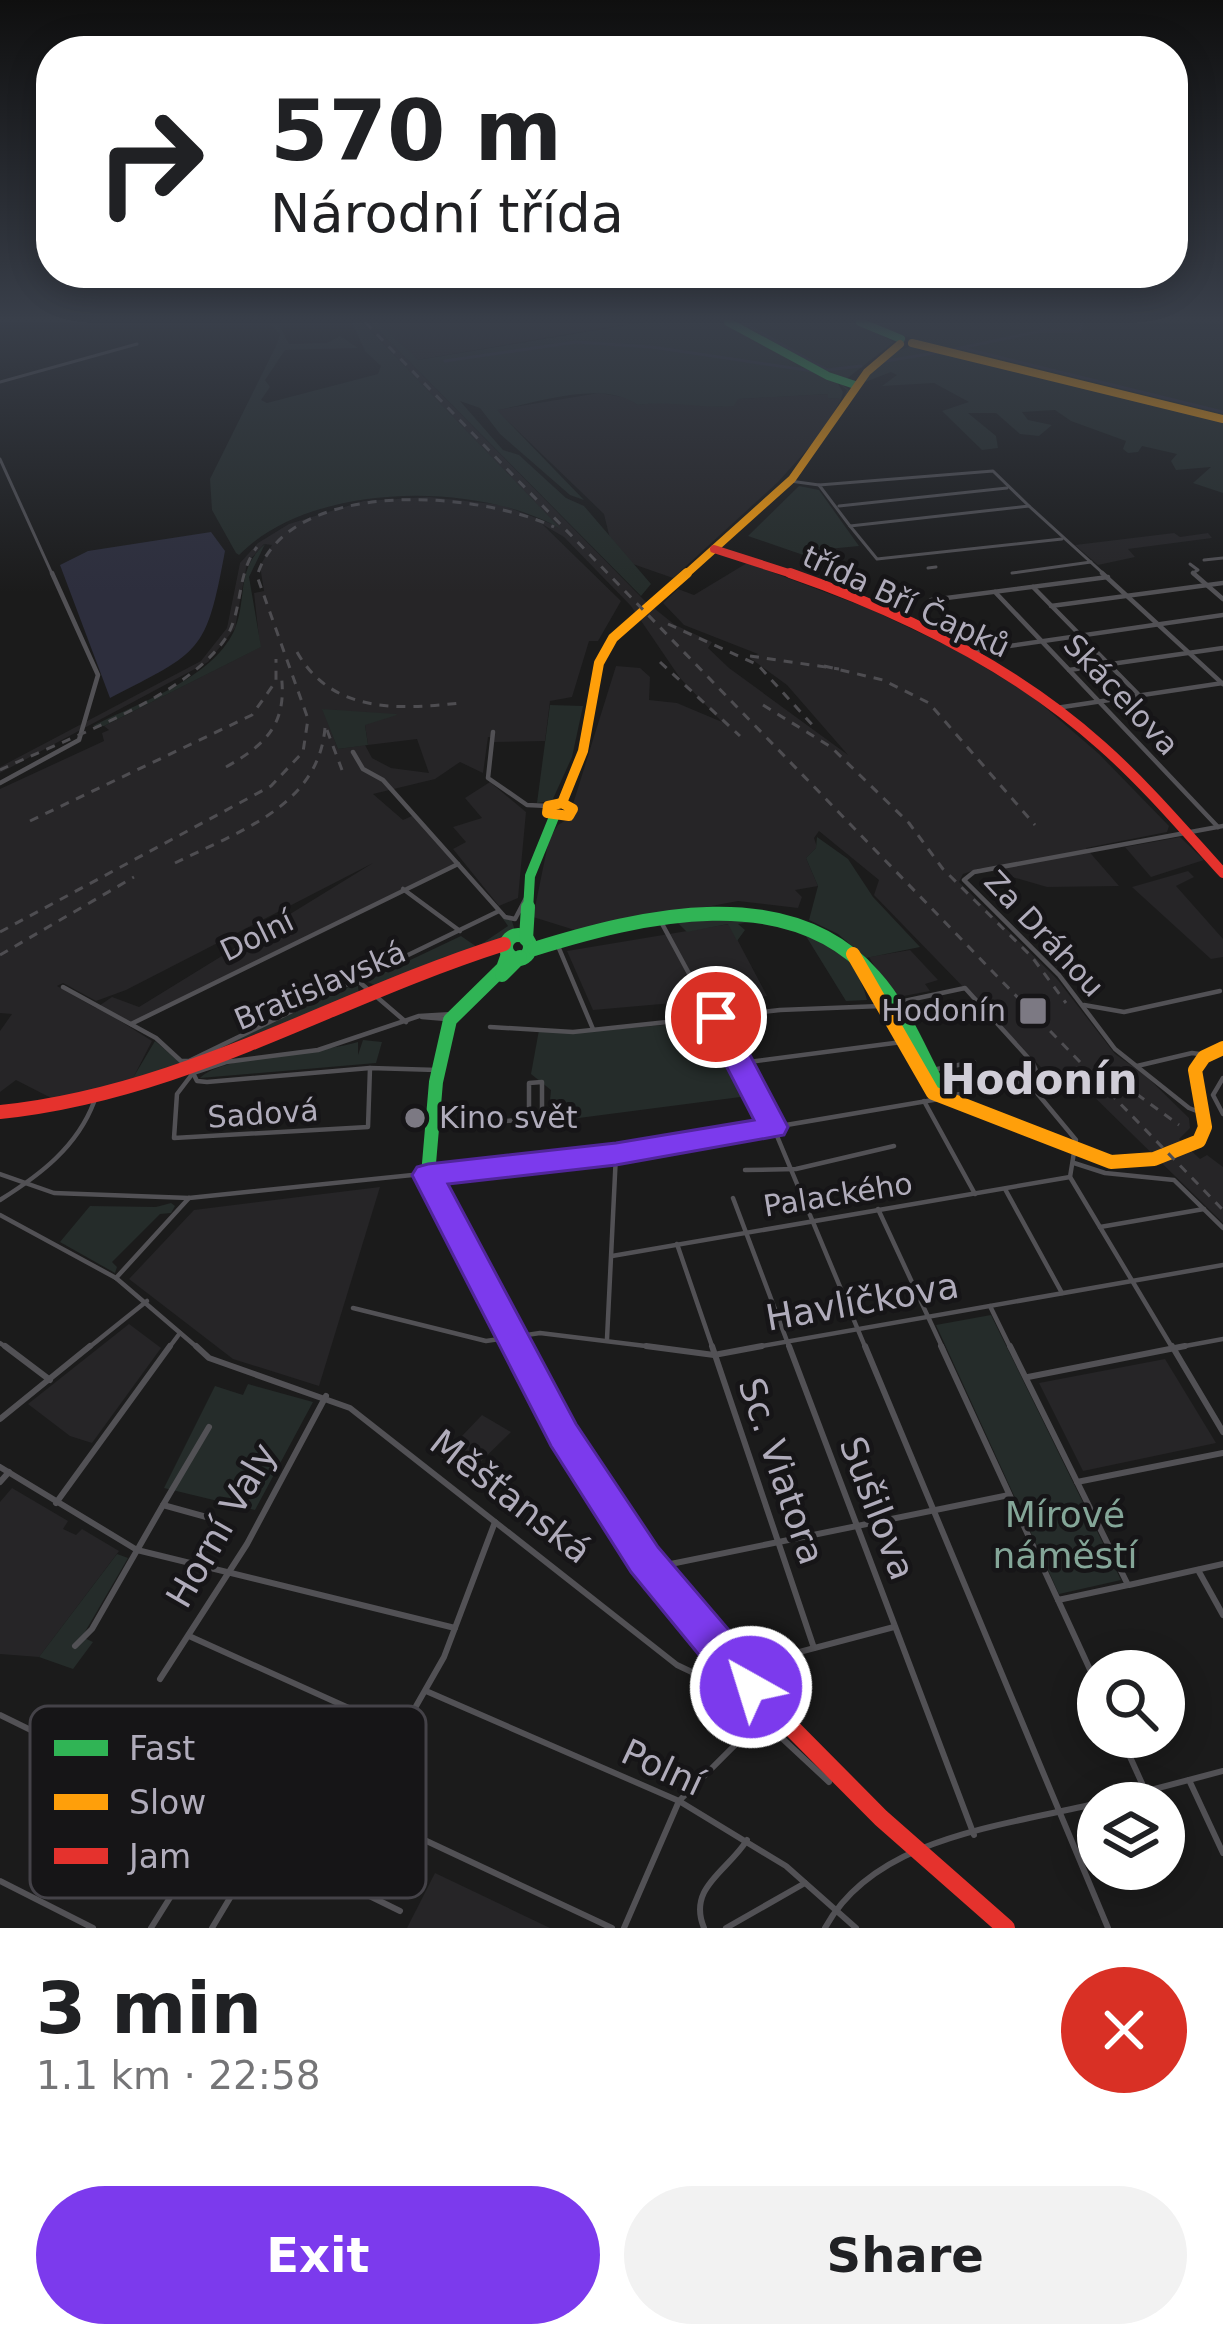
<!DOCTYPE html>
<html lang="en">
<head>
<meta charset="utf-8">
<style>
	body { margin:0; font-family:"DejaVu Sans",sans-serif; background:#f2f2f2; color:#202124; height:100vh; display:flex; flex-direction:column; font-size:45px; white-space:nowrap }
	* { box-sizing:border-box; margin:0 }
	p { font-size:39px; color:#757577 }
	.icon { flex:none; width:66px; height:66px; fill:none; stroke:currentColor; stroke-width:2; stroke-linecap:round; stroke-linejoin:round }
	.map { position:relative; height:1928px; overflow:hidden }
	.sheet { display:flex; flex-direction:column; background:#fff; flex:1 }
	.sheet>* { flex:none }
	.top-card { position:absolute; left:36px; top:36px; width:1152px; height:252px; border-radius:48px; box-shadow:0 6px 30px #0003; background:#fff; color:#202124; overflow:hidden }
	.tools { position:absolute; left:1077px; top:1650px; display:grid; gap:24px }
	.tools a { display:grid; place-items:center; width:108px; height:108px; border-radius:50%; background:#fff; box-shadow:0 6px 30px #0003; font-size:60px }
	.pin { position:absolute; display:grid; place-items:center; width:102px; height:102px; color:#fff; margin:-51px; border:6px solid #fff; border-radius:50%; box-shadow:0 3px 12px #0007 }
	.me { position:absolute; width:132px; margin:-66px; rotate:321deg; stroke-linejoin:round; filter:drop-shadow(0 0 9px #0008) }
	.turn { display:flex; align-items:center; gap:42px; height:252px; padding:0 36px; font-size:54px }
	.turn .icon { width:156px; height:156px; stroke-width:2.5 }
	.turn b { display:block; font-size:84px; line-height:102px }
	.round { display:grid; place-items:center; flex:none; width:126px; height:126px; border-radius:63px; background:#f2f2f2 }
	.overview { display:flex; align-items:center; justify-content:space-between; height:204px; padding:0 36px }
	h1 { font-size:72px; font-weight:800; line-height:90px }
	.action { display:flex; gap:24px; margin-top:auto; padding:24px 36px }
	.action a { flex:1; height:138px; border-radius:72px; background:#7c3aed; color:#fff; font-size:48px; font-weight:800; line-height:138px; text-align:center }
	.action a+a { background:#f2f2f2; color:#202124 }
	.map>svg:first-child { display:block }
	.built { fill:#262527; fill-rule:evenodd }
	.green { fill:#252c2a }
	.water { fill:#2d2e3d }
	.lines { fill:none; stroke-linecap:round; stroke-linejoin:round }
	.stream { stroke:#2d2e3d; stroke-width:3 }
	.street-far2 { stroke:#525155; stroke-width:3 }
	.street-far1 { stroke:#525155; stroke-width:4.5 }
	.street { stroke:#525155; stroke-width:6 }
	.fast-far3 { stroke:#30b455; stroke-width:8 }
	.fast-far2 { stroke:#30b455; stroke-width:10 }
	.fast-far1 { stroke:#30b455; stroke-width:14 }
	.fast { stroke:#30b455; stroke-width:18 }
	.slow-far2 { stroke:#ff9f0a; stroke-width:8 }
	.slow-far1 { stroke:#ff9f0a; stroke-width:10 }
	.slow { stroke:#ff9f0a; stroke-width:14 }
	.jam-far3 { stroke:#e5322d; stroke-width:8 }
	.jam-far2 { stroke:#e5322d; stroke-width:10 }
	.jam-far1 { stroke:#e5322d; stroke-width:14 }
	.jam { stroke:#e5322d; stroke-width:18 }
	.rail { stroke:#4e4d51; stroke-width:3; stroke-dasharray:9 8; stroke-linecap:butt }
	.route { fill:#7c3aed; stroke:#51269a; stroke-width:3 }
	.poi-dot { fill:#7c7983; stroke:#161517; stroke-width:4.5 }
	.labels { text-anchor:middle; stroke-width:9; stroke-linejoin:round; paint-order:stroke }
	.street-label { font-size:30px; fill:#b0acbb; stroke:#161517 }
	.poi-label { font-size:30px; fill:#b0acbb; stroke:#161517; text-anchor:end }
	.near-street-label { font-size:36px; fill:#b0acbb; stroke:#161517 }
	.near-park-label { font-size:36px; fill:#84a698; stroke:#161517 }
	.district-label { font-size:42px; font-weight:bold; fill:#d0cdd7; stroke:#161517 }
	.key { fill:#161517; stroke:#444248; stroke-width:3 }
	.key-label { font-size:33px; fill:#b0acbb }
</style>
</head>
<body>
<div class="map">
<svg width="1223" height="1928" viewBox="0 0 1223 1928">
	<rect width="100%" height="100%" fill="#1b1b1b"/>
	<g class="built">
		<path d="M362 322H370L645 601 675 625 712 642 708 648 729 668 848 755 787 685 750 658 758 654 684 625 663 603 678 589 694 595 747 563 870 609 958 651 1032 696 1099 754 1169 826 1167 832 1086 848 1119 886 1047 887 981 868 963 874 959 882 1057 979 1115 1054 1145 1075 1189 1118 1190 1128 1179 1139 1200 1159 1207 1155 1223 1167V1223L1083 1086 1064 1091 874 895 879 880 819 831 814 838 817 847 806 858 818 886 795 890 802 897 798 908 738 901 578 931 533 917 549 839 558 825 576 814 573 804 616 666 640 668 650 677 649 700 677 703 722 722 680 678 631 606 564 537 542 524 621 601 598 641H589L572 697 550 701 545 741 494 742V737H488L483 773 460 762 435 779 373 794 403 820 412 816 455 863 128 1024 117 1019 152 1041 131 1082 117 1089 57 1101 16 1080 0 1092V1031L12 1014 0 1013V789L104 741 102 733 109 730 104 726 260 647 254 593 264 591 260 566 272 545 264 544 247 563 235 628 208 662 0 773V767L201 661 227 628 240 563 258 543 289 524 364 501 429 497 502 505 557 526ZM323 709 365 725 368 745 417 739 429 773 391 768 372 758 365 745 338 749ZM373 863 139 1007 112 997 96 1008 57 986 63 983 96 1001 126 990Z"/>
		<path d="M378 322H638L417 360Z"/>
		<path d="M599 393 628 398 638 405 665 401 722 407 736 399 829 394V398L841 399 823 432 778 482 673 578 630 563 611 543 604 514 496 410Z"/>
		<path d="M1174 533 1180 537 1208 533 1212 538 1128 549 1135 557 1098 565 1075 545Z"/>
		<path d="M490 782 526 812 518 898 499 906 453 849 466 842 453 827 482 818 465 798Z"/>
		<path d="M1180 837 1204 860 1151 877 1125 847Z"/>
		<path d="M1188 871 1194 877 1176 886 1223 939V957L1211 959 1132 887Z"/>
		<path d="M729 924 767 996 716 1006 701 982 688 985 696 1001 593 1010 567 951Z"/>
		<path d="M910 950 938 980 925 984 930 991 893 998 869 957Z"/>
		<path d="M380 1187 319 1386 233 1359 129 1279 194 1210Z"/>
		<path d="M129 1324 161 1348 92 1443 70 1436 28 1404Z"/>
		<path d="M1165 1359 1216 1443 1083 1471 1039 1383Z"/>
		<path d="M482 1415 511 1432 465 1477 441 1458Z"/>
		<path d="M12 1488 68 1521 63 1529 76 1535 82 1529 119 1551 39 1657 0 1654V1502Z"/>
		<path d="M435 1873 550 1928H407Z"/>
	</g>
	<g class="green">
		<path d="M352 322H362L561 529C476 480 310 482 239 555L236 553 212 510 210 479 277 344 280 334 272 325H279L289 344 327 343 340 336 358 348 285 350 265 380 270 387 261 400 267 403 378 374 381 366 365 351Z"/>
		<path d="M370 322H378L418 360 646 322H720L841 384 849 390 842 402 847 390 837 382 843 392 841 399 828 398V394L738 399 734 406C701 409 671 400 638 405 602 379 537 403 497 410L584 500 570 495 500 434 480 408 460 401 503 450 519 455 566 498 584 506 651 584 641 596Z"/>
		<path d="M732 322H856L894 342 845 380Z"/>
		<path d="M865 322H1223V418L941 349Z"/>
		<path d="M915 345 1223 421V493L1193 483 1211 467 1176 470 1171 461 1177 454 1142 446 1138 452 1128 453 1123 449 1126 441 1071 421 1055 410 1022 412 1028 420 1052 425 1039 436 1020 434 996 413H968L996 436 998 448 982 450 942 411 969 402 934 383 882 386 897 375 891 372 860 384 878 357Z"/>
		<path d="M799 486 819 490 859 546 828 549 812 558 748 536Z"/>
		<path d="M265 544 249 577 261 647 104 726H93C137 703 211 680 234 631 248 599 235 570 265 544Z"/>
		<path d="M550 705 583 706 572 757 552 801 537 803Z"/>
		<path d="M322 709 396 714 397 715 365 725 368 745 338 749Z"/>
		<path d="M817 837 848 859 873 897 920 947 866 958 838 934 809 920 818 886 806 858 816 848Z"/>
		<path d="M739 914C795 918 853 939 867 1000L846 1001 801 928 768 919 738 924 745 930 737 941 728 924 687 932 676 921Z"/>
		<path d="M501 916 512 921 515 931 498 944 444 957 378 987 366 981 461 936 477 947 508 926Z"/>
		<path d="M351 986H358L359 994 130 1083 155 1041 183 1065Z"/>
		<path d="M709 1021 748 1096 548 1122 551 1090 531 1074 539 1030 573 1033Z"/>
		<path d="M363 1040 382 1042 376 1063 200 1078C223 1055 320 1054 358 1042V1055Z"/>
		<path d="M171 1203 175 1206 171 1213 160 1214 112 1262 117 1267 115 1273 60 1242 90 1206 156 1207Z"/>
		<path d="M991 1315 1121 1580 1059 1594 936 1325Z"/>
		<path d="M248 1384 313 1402 255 1510 164 1488 215 1386 243 1395Z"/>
		<path d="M117 1554 128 1558 82 1637 93 1642 73 1669 39 1657Z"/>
	</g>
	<path class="water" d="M211 532 225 551C206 654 201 651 110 698L60 565 88 551Z"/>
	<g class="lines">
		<g class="stream">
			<path d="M742 322 827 370"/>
			<path d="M652 347 813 371"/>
			<path d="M962 348 1223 412"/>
			<path d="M951 350 1041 331H1080L1083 322"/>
			<path d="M445 361 576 342 650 347"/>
			<path d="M880 362 941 352"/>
			<path d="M827 370 861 366"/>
		</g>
		<g class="street-far2">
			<path d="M0 382 137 344"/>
			<path d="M0 459 53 576"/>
			<path d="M993 471 1029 506 850 526 819 485Z"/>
			<path d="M790 481 819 485"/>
			<path d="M839 506 1007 488"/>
			<path d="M1029 506 1106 576"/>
			<path d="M850 526 877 559 1062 539"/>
			<path d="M1204 560 1223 558"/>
			<path d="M1190 564 1198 570 1193 573 1197 576"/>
			<path d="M928 568 936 567"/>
			<path d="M1012 573 1091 562"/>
		</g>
		<g class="street-far1">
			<path d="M1102 573 1223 684"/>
			<path d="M1193 573 1223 599"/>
			<path d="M1033 587 1138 694"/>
			<path d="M995 592 1218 827"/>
			<path d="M931 600 1108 577"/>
			<path d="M1051 606 1223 583"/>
			<path d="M968 652 1223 615"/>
			<path d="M1069 670 1223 648"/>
			<path d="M1056 708 1223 683"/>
			<path d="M493 732 488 778 527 805 548 806"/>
			<path d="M353 752 363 769 383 780 505 917 515 919 526 898"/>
			<path d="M0 783 79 740 98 675 52 573"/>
			<path d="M403 889 460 931"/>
			<path d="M660 920 777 1136 866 1349"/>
			<path d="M558 946 593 1029"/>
			<path d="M357 980 406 1022"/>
			<path d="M63 987 156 1038 181 1061H189L499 911"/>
			<path d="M1084 1005 1124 1012 1220 991"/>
			<path d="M422 1017 446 1019"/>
			<path d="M131 1024 458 864"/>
			<path d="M490 1027 573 1032 780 1010 881 1006 965 988 1033 1063 1037 1073 1027 1081"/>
			<path d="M741 1063 902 1042"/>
			<path d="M1137 1066 1192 1053 1207 1055"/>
			<path d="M437 1070 370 1068 368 1127 174 1138 177 1094 193 1073 226 1062 318 1050 419 1016 453 1014"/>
			<path d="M932 1070 974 1062"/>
			<path d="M194 1075 197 1081 207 1082 370 1068"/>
			<path d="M1223 1078 1213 1095 1223 1114"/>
			<path d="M1027 1081 1076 1140 1070 1177 1173 1349"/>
			<path d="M542 1082V1116L529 1120V1083Z"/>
			<path d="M950 1096 1027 1081"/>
			<path d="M924 1101 975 1194"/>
			<path d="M1202 1113 1189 1108 1115 1049 1059 975 964 880 974 872 1223 826"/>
			<path d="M432 1124 529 1120"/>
			<path d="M1074 1163 1105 1173 1174 1180 1223 1228"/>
			<path d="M745 1170 796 1169 894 1146"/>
			<path d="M0 1174 54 1193 189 1198 616 1154 939 1099"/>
			<path d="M1005 1189 1062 1293"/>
			<path d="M733 1198 790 1349"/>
			<path d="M0 1200C40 1175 77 1147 94 1102"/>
			<path d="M878 1209 943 1349"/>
			<path d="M0 1215 116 1278 199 1349"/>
			<path d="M1100 1227 1204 1209"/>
			<path d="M677 1244 713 1349"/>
			<path d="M612 1256 1070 1177"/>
			<path d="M116 1278 189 1198"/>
			<path d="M990 1306 1011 1349"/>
			<path d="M353 1308 486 1341 540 1333 670 1349"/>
			<path d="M607 1339 616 1154"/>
			<path d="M0 1343 9 1349"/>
			<path d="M87 1349 147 1301"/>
			<path d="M168 1349 180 1333"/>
			<path d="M745 1349 1223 1265"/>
			<path d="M1169 1349 1223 1339"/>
		</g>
		<g class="street">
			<path d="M5 1346 50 1380"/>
			<path d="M196 1346 209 1358 350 1408 677 1665 717 1684"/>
			<path d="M646 1346 714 1355 762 1346"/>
			<path d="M712 1346 814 1648"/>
			<path d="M789 1346 974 1835"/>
			<path d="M865 1346 1108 1928"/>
			<path d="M941 1346 1058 1600 1128 1585 1010 1346"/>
			<path d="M1172 1346 1223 1432"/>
			<path d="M1028 1377 1185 1346"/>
			<path d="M0 1419 90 1346"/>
			<path d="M0 1467 137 1550 455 1628"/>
			<path d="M0 1482 9 1472"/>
			<path d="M1077 1482 1223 1453"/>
			<path d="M56 1503 170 1346"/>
			<path d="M163 1505 209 1427"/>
			<path d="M651 1568 1009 1495"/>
			<path d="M1198 1570 1223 1615"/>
			<path d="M1129 1585 1223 1564"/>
			<path d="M1058 1600 1098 1687"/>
			<path d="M189 1636 402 1732"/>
			<path d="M75 1646 92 1629 163 1505 210 1518"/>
			<path d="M745 1674 754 1664 894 1627"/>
			<path d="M160 1679 247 1544 326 1396"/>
			<path d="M426 1691 679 1801 786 1866 856 1928"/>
			<path d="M738 1701 751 1729"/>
			<path d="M0 1715 400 1911"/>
			<path d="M751 1729 771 1728 829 1782"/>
			<path d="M1121 1737 1145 1790"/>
			<path d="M1189 1780 1223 1853"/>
			<path d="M1101 1803 1223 1771"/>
			<path d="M369 1814 364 1805 366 1794 444 1657 495 1522"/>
			<path d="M369 1814 612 1928"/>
			<path d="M334 1877 369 1814"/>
			<path d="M0 1881 93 1928"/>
			<path d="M151 1928 216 1824"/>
			<path d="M212 1928 261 1846"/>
			<path d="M624 1928 679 1801 751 1729"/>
			<path d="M704 1928C687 1887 728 1871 747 1840"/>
			<path d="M726 1928 805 1883"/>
			<path d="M825 1928C875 1836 1005 1826 1098 1803"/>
		</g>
		<g class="fast-far3">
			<path d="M728 322 828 376 855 385"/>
			<path d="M860 322 901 339"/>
		</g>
		<path class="fast-far2" d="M528 910 530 876 554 817"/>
		<g class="fast-far1">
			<circle cx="518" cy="947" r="12"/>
			<path d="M526 939 528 907"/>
			<path d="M534 949C641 916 789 879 874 976 905 1010 921 1056 944 1096"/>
			<path d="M508 954 503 968 450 1020 436 1082 428 1175 519 1349"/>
			<path d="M502 975 520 957"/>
		</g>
		<g class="fast">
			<path d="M517 1346 563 1435 644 1559 736 1670"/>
			<circle cx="734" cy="1685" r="16"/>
			<path d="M745 1698 782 1720"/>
		</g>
		<g class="slow-far2">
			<path d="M912 343 1223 419"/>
			<path d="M684 576 792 479 867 372 900 344"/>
		</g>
		<g class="slow-far1">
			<path d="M562 803 573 809 569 816 547 813 548 806Z"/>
			<path d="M562 803 583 751 599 663 613 638 687 573"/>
		</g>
		<path class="slow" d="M853 954 933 1093 1111 1162 1154 1159 1199 1141 1205 1127 1195 1070 1204 1057 1223 1048"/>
		<path class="jam-far3" d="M714 549 798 576"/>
		<path class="jam-far2" d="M790 573C902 612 1013 666 1102 746 1146 785 1184 830 1223 873"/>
		<path class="jam-far1" d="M0 1112C184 1093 331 999 504 944"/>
		<path class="jam" d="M751 1687 881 1818 1006 1928"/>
		<g class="rail">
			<path d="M365 322 1223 1210"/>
			<path d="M668 624 758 665 816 729"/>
			<path d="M297 652C331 713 398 710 460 703"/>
			<path d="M750 656 839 669"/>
			<path d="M660 662 740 736"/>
			<path d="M824 666 883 680 929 703 1035 825"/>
			<path d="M763 705 831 747 909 823 943 869 1032 957 1066 1003"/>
			<path d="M327 730 342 770"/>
			<path d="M226 767C267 744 288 723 281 673"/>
			<path d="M0 770C65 739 180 700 223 642 244 614 235 576 257 547"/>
			<path d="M30 821 252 715 276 681V659"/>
			<path d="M175 863C237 832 318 807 325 728"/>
			<path d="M0 932 271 786 303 752 308 719 257 576C288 476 478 491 554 527"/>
			<path d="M0 955 134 877"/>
			<path d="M1114 1069 1138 1095 1179 1125"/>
		</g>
	</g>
	<linearGradient id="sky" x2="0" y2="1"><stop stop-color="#0f0f0f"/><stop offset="0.54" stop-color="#393f4a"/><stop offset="1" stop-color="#393f4a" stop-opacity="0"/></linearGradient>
	<rect width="1223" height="592" fill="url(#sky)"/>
	<path class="route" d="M716 1008 730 1017 788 1127 784 1135 616 1165 448 1184 576 1424 658 1547 751 1656 762 1664 771 1687 765 1700 751 1706 736 1700 631 1572 551 1446 412 1175 417 1167 428 1164 616 1143 754 1120 701 1017Z"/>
	<g class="poi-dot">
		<rect x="1018" y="996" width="30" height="30" rx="6"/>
		<circle cx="415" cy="1118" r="12"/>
	</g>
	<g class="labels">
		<g class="street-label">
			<text transform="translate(906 602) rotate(25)" y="10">třída Bří Čapků</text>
			<text transform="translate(1121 695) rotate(47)" y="10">Skácelova</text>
			<text transform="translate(1044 934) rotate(47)" y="10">Za Dráhou</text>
			<text transform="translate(257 936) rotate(-26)" y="10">Dolní</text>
			<text transform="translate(320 986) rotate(-23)" y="10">Bratislavská</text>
			<text transform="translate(263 1114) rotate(-4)" y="10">Sadová</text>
			<text transform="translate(838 1195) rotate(-9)" y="10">Palackého</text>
		</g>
		<g class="poi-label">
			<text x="1006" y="1021">Hodonín</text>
			<text x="439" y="1128" text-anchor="start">Kino svět</text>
		</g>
		<g class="near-street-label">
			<text transform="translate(862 1301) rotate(-10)" y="13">Havlíčkova</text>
			<text transform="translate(782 1471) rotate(71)" y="13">Sc. Viatora</text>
			<text transform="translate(511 1496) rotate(38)" y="13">Měšťanská</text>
			<text transform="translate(878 1508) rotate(69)" y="13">Sušilova</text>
			<text transform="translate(221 1525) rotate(-60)" y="13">Horní Valy</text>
			<text transform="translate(663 1767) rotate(25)" y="13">Polní</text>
		</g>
		<g class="near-park-label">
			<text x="1065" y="1527">Mírové<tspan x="1065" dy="41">náměstí</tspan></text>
		</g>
		<g class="district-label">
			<text x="1039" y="1094">Hodonín</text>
		</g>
	</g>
	<rect x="30" y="1706" width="396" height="192" rx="18" class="key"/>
	<rect x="54" y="1740" width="54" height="16" fill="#30b455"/>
	<rect x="54" y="1794" width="54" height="16" fill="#ff9f0a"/>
	<rect x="54" y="1848" width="54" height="16" fill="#e5322d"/>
	<g class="key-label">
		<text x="129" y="1760">Fast</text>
		<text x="129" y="1814">Slow</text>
		<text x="129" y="1868">Jam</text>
	</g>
</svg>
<div class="tools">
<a><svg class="icon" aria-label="search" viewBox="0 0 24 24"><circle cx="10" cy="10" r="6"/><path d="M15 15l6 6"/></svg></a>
<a><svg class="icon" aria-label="layers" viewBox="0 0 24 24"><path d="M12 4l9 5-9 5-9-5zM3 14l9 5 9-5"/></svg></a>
</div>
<div class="pin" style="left:716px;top:1017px;background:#d93025"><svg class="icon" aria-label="arrive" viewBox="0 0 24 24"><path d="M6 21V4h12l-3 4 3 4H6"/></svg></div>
<svg class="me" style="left:751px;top:1687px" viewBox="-20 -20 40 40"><circle r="17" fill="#7c3aed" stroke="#fff" stroke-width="3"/><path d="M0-11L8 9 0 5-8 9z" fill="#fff"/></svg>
<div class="top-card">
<div class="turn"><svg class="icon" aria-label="right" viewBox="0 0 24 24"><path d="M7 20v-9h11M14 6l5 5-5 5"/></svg><div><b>570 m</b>Národní třída</div></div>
</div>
</div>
<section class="sheet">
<div class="overview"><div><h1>3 min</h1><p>1.1 km · 22:58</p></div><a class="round" style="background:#d93025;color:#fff"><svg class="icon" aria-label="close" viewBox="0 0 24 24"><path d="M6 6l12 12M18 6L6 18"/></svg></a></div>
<div class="action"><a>Exit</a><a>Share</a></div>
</section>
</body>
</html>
